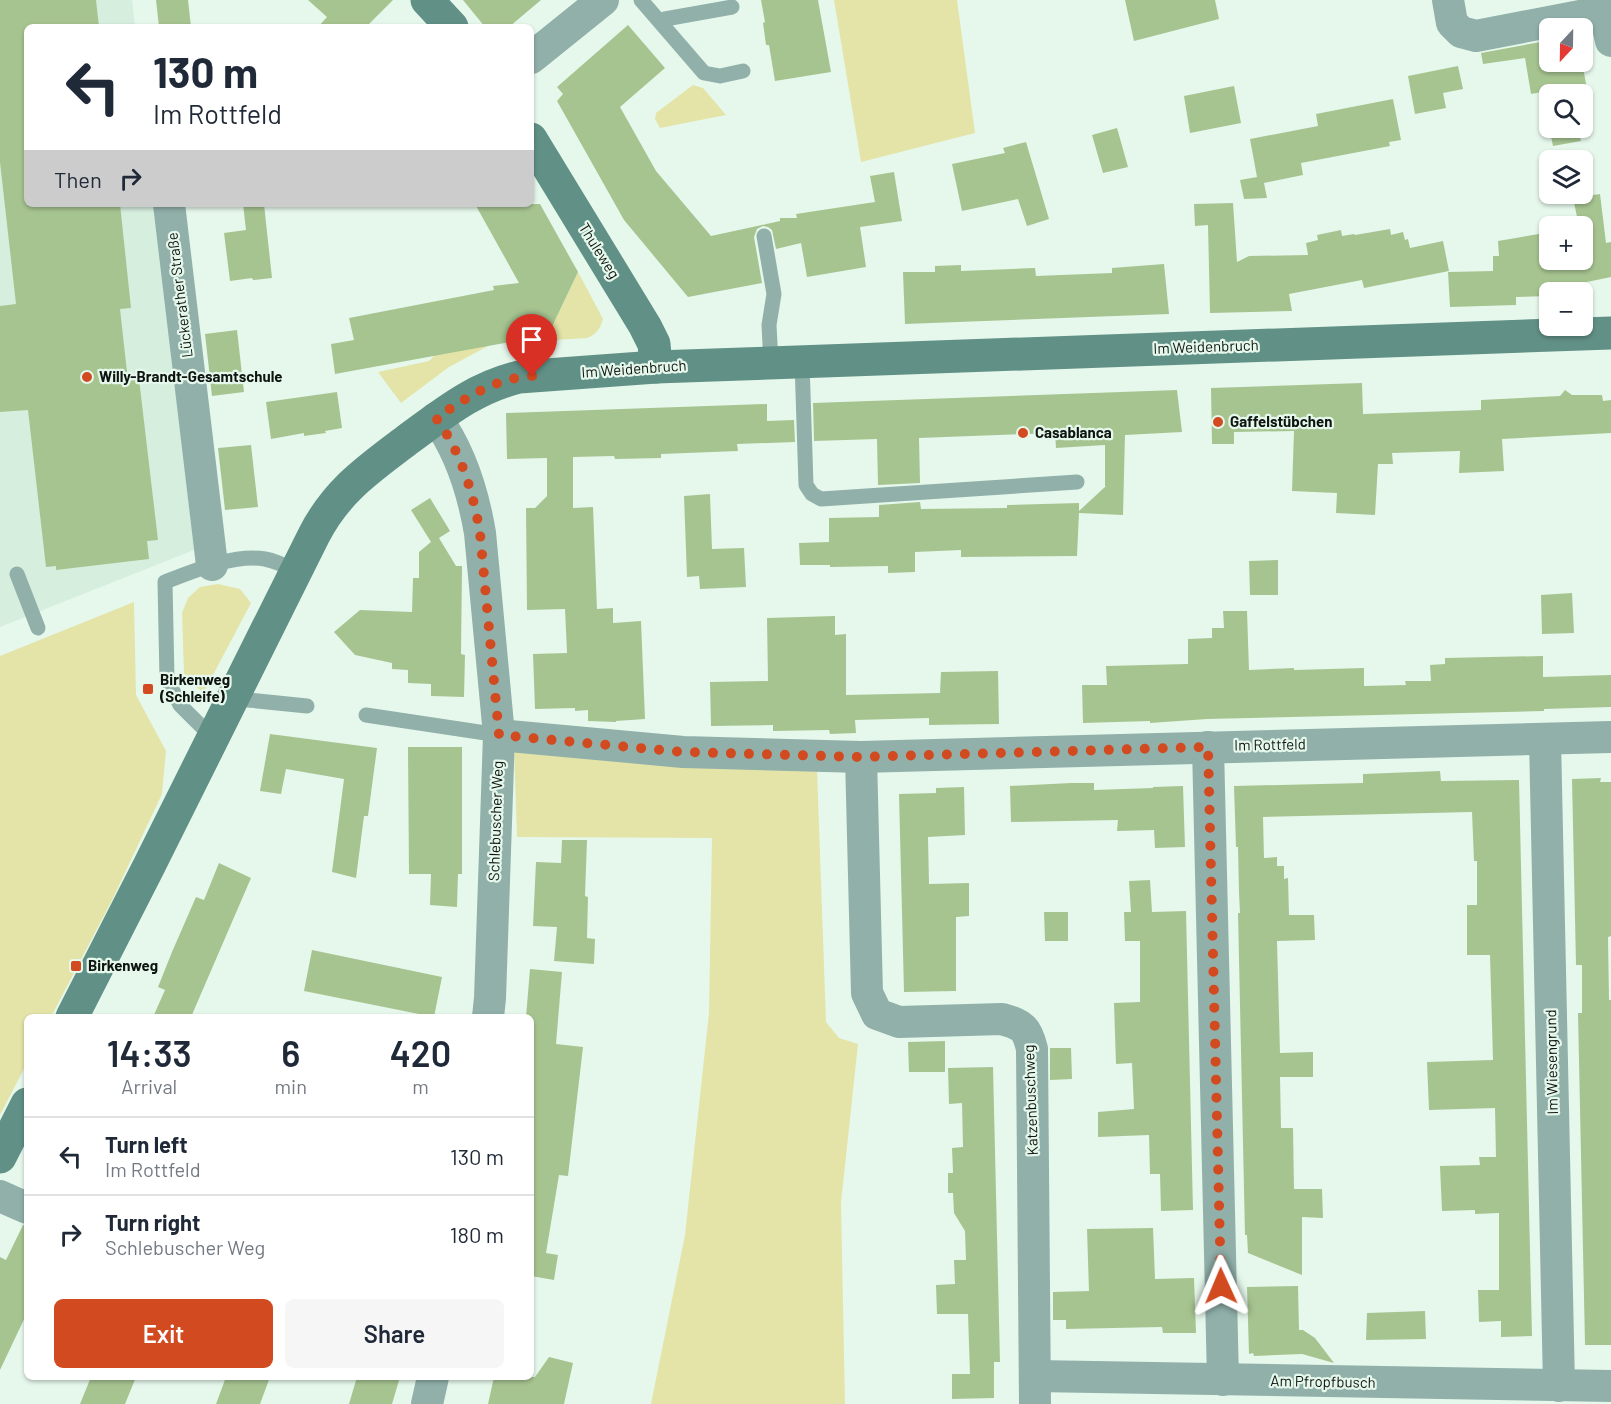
<!DOCTYPE html>
<html lang="en">
<head>
<meta charset="utf-8">
<style>
	body { margin:0; font-family:Barlow,sans-serif; background:#f6f6f7; color:#1f2937; height:100vh; display:flex; flex-direction:column; font-size:22px; white-space:nowrap }
	* { box-sizing:border-box; margin:0 }
	p { font-size:20px; color:#747a83 }
	.icon { flex:none; width:33px; height:33px; fill:none; stroke:currentColor; stroke-width:2; stroke-linecap:round; stroke-linejoin:round }
	.map { position:relative; flex:1; overflow:hidden }
	.sheet { position:absolute; left:24px; top:1014px; width:510px; height:366px; display:flex; flex-direction:column; background:#fff; border-radius:9px; box-shadow:0 2px 4px #0004 }
	.sheet>* { flex:none }
	.top-card { position:absolute; left:24px; top:24px; width:510px; height:183px; border-radius:9px; box-shadow:0 2px 4px #0004; background:#fff; color:#1f2937; overflow:hidden }
	.needle { width:39px; rotate:202deg }
	.controls { position:absolute; left:1539px; top:18px; display:grid; gap:12px }
	.controls a { display:grid; place-items:center; width:54px; height:54px; border-radius:9px; background:#fff; box-shadow:0 2px 4px #0004; font-size:30px }
	.pin { position:absolute; display:grid; place-items:center; width:51px; height:51px; color:#fff; margin:-62px -26px; border-radius:50% 50% 50% 0; rotate:-45deg; box-shadow:0 0 6px #0007 }
	.pin .icon { rotate:45deg }
	.me { position:absolute; width:66px; margin:-33px; rotate:359deg; stroke-linejoin:round; filter:drop-shadow(0 0 4px #0008) }
	.turn { display:flex; align-items:center; gap:21px; height:126px; padding:0 30px; font-size:27px }
	.turn .icon { width:78px; height:78px; stroke-width:2.5 }
	.turn b { display:block; font-size:42px; line-height:51px }
	.then { display:flex; align-items:center; height:57px; padding:0 30px; background:#0003; gap:12px; font-size:22px }
	.eta { display:flex; justify-content:space-evenly; align-items:center; height:102px; text-align:center }
	.eta b { font-size:36px; font-weight:600; line-height:42px }
	.action { display:flex; gap:12px; margin-top:auto; padding:12px 30px }
	.action a { flex:1; height:69px; border-radius:9px; background:#d24a20; color:#fff; font-size:24px; font-weight:600; line-height:69px; text-align:center }
	.action a+a { background:#f6f6f7; color:#1f2937 }
	ul { padding:0; list-style:none }
	li { display:flex; align-items:center; gap:18px; height:78px; padding:0 30px; border-top:2px solid #e0e1e3 }
	li div { flex:1 }
	li b { display:block; font-size:22px }
	li em { font-style:normal }
	.map>svg:first-child { display:block }
	.built { fill:#d5eede }
	.green { fill:#e4e4a8 }
	.building { fill:#a6c490 }
	.lines { fill:none; stroke-linecap:round; stroke-linejoin:round }
	.lane { stroke:#91b0aa; stroke-width:15 }
	.street { stroke:#91b0aa; stroke-width:32 }
	.secondary { stroke:#619086; stroke-width:33 }
	.route { stroke:#d24a20; stroke-width:10; stroke-dasharray:0 18 }
	.poi-dot { fill:#d24a20; stroke:#e6f8ec; stroke-width:2 }
	.labels { text-anchor:middle; stroke-width:4.5; stroke-linejoin:round; paint-order:stroke }
	.street-label { font-size:15px; fill:#0e1410; stroke:#e6f8ec }
	.poi-label { font-size:15px; font-weight:bold; fill:#0e1410; stroke:#e6f8ec; text-anchor:start }
</style>
</head>
<body>
<div class="map">
<svg width="1611" height="1404" viewBox="0 0 1611 1404">
	<rect width="100%" height="100%" fill="#e6f8ec"/>
	<path class="built" d="M0 0H132L135 27H27V204H155L194 550 0 627Z"/>
	<g class="green">
		<path d="M834 0H957L975 133 861 162Z"/>
		<path d="M693 85 703 88 726 115 660 128 655 119 656 113Z"/>
		<path d="M578 272 603 319C600 329 597 334 587 338L539 341 537 337 548 335Z"/>
		<path d="M490 345 449 367 401 403 378 372 429 361 435 355Z"/>
		<path d="M218 584 240 589 251 603 204 692 192 685 184 673 182 613 188 598 200 587Z"/>
		<path d="M134 602 136 695 166 751 162 794 112 900 51 1017H27V1063L0 1115V656Z"/>
		<path d="M514 746 817 770 826 1022 839 1038 858 1044 841 1203 845 1404H651L685 1235 709 1013 712 838 517 837Z"/>
	</g>
	<g class="building">
		<path d="M0 0H96L99 27H27V204H120L131 308 120 309 128 381 139 379 158 540 147 541 149 559 56 570V566L46 567 28 410 0 412V306L16 304 0 162Z"/>
		<path d="M156 0H188L191 27H159Z"/>
		<path d="M308 0H393L366 27H318L327 17Z"/>
		<path d="M463 0H541L509 27H485Z"/>
		<path d="M761 0H818L831 72 775 81 769 45H766L763 23 765 22Z"/>
		<path d="M1125 0H1215L1219 19 1134 41Z"/>
		<path d="M628 25 665 68 620 107 656 171 711 236 780 221V218H797L796 214 875 202 870 176 894 172 902 221 860 227 866 267 807 277 801 243 776 249 772 230 768 227 763 226 757 229 754 237 762 283 688 297 624 220 557 101 563 94 557 87Z"/>
		<path d="M1546 41 1550 62H1582L1590 105 1582 107V94H1550V128H1578L1581 141 1553 146 1542 92 1531 94 1525 58 1483 64 1481 53Z"/>
		<path d="M1458 66 1463 89 1443 93 1446 108 1415 114 1408 76Z"/>
		<path d="M1234 86 1241 123 1190 133 1184 96Z"/>
		<path d="M1393 99 1401 140 1389 142 1390 146 1301 163 1303 175 1264 183 1267 198 1244 199 1240 180 1257 177 1250 139 1318 126 1316 114Z"/>
		<path d="M1117 128 1128 167 1103 173 1092 135Z"/>
		<path d="M1026 142 1049 219 1027 226 1018 199 962 211 952 164 1005 153 1003 148Z"/>
		<path d="M1600 194 1606 243 1611 242V277L1558 288V292H1550V296L1516 297V305L1450 307 1448 272 1493 271V256H1499L1498 241 1550 232V260H1582V226H1578H1579L1573 198Z"/>
		<path d="M1233 203 1237 262 1249 256 1308 255 1306 243 1318 240 1317 235 1341 230 1342 236 1354 234 1355 235 1390 229 1391 235 1403 232 1405 240 1408 239 1410 248 1443 241 1449 271 1364 288 1362 280 1289 294 1292 311 1210 313 1208 225 1195 226 1194 204Z"/>
		<path d="M243 204H264L272 278 253 280 252 278 230 281 224 233 246 230Z"/>
		<path d="M475 204H540L578 272 548 335 335 374 331 344 354 340 349 318 494 290 493 286 519 283Z"/>
		<path d="M1164 264 1169 314 905 324 903 272H935V266L961 265V271L1035 268 1036 276 1112 273V268Z"/>
		<path d="M237 330 244 392 212 396 205 334Z"/>
		<path d="M1362 383 1363 414 1481 410V400L1560 396 1565 390 1572 395H1602L1603 401 1611 400V433L1502 439 1504 471 1459 473 1460 451 1392 453 1393 464H1378L1375 515 1336 513 1337 493 1292 491 1294 431 1234 432V444H1212L1211 388Z"/>
		<path d="M1177 390 1182 432 1125 435 1123 515 1079 513 1077 556 961 557V550L915 552V572L888 573V566L830 567V565H800L799 543 829 542V518L879 517V505L920 502 921 509 1007 508V505L1079 503V511L1106 486H1105V445L1056 448 1055 433 919 438 920 483 878 485 877 439 814 441 813 403Z"/>
		<path d="M337 392 342 428 325 431 326 433 304 436V433L271 439 266 402Z"/>
		<path d="M767 404V421L794 420 795 442 737 444 738 451 661 454V458L615 459 614 456 573 457V508L593 507 597 609 613 608V623L641 621 645 719 616 721V722L588 721V710L575 711V708L535 709 533 654 567 653 565 609 527 610 526 508H535L547 496V458L507 459 506 413Z"/>
		<path d="M251 445 258 507 225 510 218 448Z"/>
		<path d="M710 494 712 549 744 548 746 587 700 589 699 576 687 577 684 496Z"/>
		<path d="M430 498 450 531 439 538 456 566H462L461 654 465 655 464 697 431 696V684L408 683V670L392 669V663L355 655 334 632 360 610 412 612 413 578H419V552L431 542 411 510Z"/>
		<path d="M1278 560V595H1250L1249 561Z"/>
		<path d="M1572 593 1574 633 1542 634 1541 595Z"/>
		<path d="M1223 611H1247L1249 670 1294 668V670L1364 668V686L1406 685 1405 681H1431L1430 665 1445 664V658L1543 656V677L1611 675V707L1544 709V711L1207 719 1150 723V721L1083 723 1082 685H1107L1106 666 1188 664V639L1212 638V628H1224Z"/>
		<path d="M835 616V635L846 634V695L940 693 941 672 998 671 999 724 929 725V718L855 720 856 733 830 734 829 730 773 731V725L711 726 710 682 768 681 767 618Z"/>
		<path d="M270 734 377 748 368 816H364L356 878 332 872 344 779 286 769 281 794 260 791Z"/>
		<path d="M408 747H462V874H458L457 907 430 905 431 874H409Z"/>
		<path d="M1440 771 1441 781 1519 780 1532 1336 1501 1337V1321L1479 1322 1478 1290H1499V1213L1475 1214V1210L1442 1211 1440 1166 1480 1165 1479 1157H1496L1495 1108 1429 1110 1427 1062 1493 1060 1490 955H1467V905H1477V861H1474L1472 812 1263 817 1264 858 1277 857V866H1284V879L1288 878 1289 915H1314L1315 940 1277 941 1280 1053 1313 1052V1077H1280L1281 1128H1293L1294 1189H1322L1323 1218 1302 1217V1275L1248 1253 1247 1235H1245L1238 913H1240L1239 893 1238 847H1236L1234 786 1363 783V774Z"/>
		<path d="M1601 778 1600 782H1611V936L1608 937 1609 1000H1611V1345H1585L1578 1013H1582V965H1576L1572 779Z"/>
		<path d="M1071 783H1094V790L1153 788V787L1183 786 1185 847 1155 848 1154 830 1117 831 1118 820 1011 822 1010 786Z"/>
		<path d="M964 787 965 835 928 837 929 884 969 883V916L956 917V991L904 992 899 794 936 793V788Z"/>
		<path d="M562 840H587L585 896 588 897 587 938 595 939 594 964 554 961 557 927 533 926 536 862 561 863Z"/>
		<path d="M219 863 251 878 191 1017H153L165 990 158 987 172 952 196 897 204 900Z"/>
		<path d="M1150 880 1152 912 1186 911 1193 1210 1161 1211 1160 1174H1150L1149 1135 1098 1137V1112L1134 1109 1132 1063 1116 1064 1114 1003 1140 1002V941H1125L1124 912H1131L1129 881Z"/>
		<path d="M1044 912H1068V941H1045Z"/>
		<path d="M312 950 442 977 434 1017 304 991Z"/>
		<path d="M530 969 562 972 556 1044 583 1047 568 1176 559 1175 546 1253 558 1255 554 1280 531 1276V1017H526Z"/>
		<path d="M945 1041V1072H909L908 1042Z"/>
		<path d="M1050 1048H1071L1072 1079 1050 1080Z"/>
		<path d="M993 1067 1000 1362H994V1398L952 1399V1374H970L968 1314H937L936 1285 955 1284 954 1260H966L965 1231 954 1213 953 1193H948V1173H953L952 1148 963 1147 962 1103 949 1104 948 1068Z"/>
		<path d="M23 1225 27 1226V1313L0 1370V1257L6 1260Z"/>
		<path d="M1153 1228 1155 1279 1194 1278 1196 1333H1163L1162 1327 1066 1329V1320H1053V1292L1089 1291 1087 1229Z"/>
		<path d="M1298 1286 1299 1330H1303L1315 1338 1334 1363 1302 1354 1254 1356 1253 1353 1249 1354 1247 1287Z"/>
		<path d="M1425 1311 1426 1339 1366 1340 1367 1313Z"/>
		<path d="M549 1357 573 1363 564 1404H488L494 1377H535Z"/>
		<path d="M91 1377H136L125 1404H80Z"/>
		<path d="M226 1377H270L260 1404H216Z"/>
		<path d="M357 1377H400L392 1404H349Z"/>
	</g>
	<g class="lines">
		<g class="lane">
			<path d="M641 0 704 73 720 76 743 71"/>
			<path d="M661 23 665 19 732 7"/>
			<path d="M764 236 774 294 769 325 771 363"/>
			<path d="M802 362 806 485 812 494 821 499 1077 482"/>
			<path d="M17 574 38 628"/>
			<path d="M235 694 248 700 307 706"/>
			<path d="M366 715 499 735"/>
			<path d="M214 736 200 725 180 705 167 679 165 582C194 571 233 554 265 559 276 561 286 566 296 571"/>
		</g>
		<g class="street">
			<path d="M1448 0 1452 23 1461 32 1476 36 1611 10"/>
			<path d="M1605 12 1611 41"/>
			<path d="M531 58 603 0"/>
			<path d="M169 204 212 565"/>
			<path d="M436 418C461 452 473 492 480 533L499 735 490 998 488 1017"/>
			<path d="M499 735 683 752 861 757 1611 737"/>
			<path d="M1545 739 1559 1386"/>
			<path d="M1208 747 1223 1380"/>
			<path d="M861 757 867 993 877 1014 899 1022 1002 1019C1023 1025 1027 1028 1032 1049L1035 1404"/>
			<path d="M0 1196 27 1208"/>
			<path d="M1035 1376 1611 1386"/>
			<path d="M427 1404 433 1377"/>
		</g>
		<g class="secondary">
			<path d="M427 0 452 27"/>
			<path d="M531 139 645 326 654 344 656 367"/>
			<path d="M72 1017 149 866 314 535C337 490 369 469 407 440 444 413 474 388 519 377L656 367 1611 333"/>
			<path d="M0 1157 27 1104"/>
		</g>
	</g>
	<g class="lines">
		<path class="route" d="M532 376C493 379 468 397 436 418 461 452 473 492 480 533L499 735 683 752 861 757 1208 747 1221 1286"/>
	</g>
	<g class="poi-dot">
		<circle cx="87" cy="377" r="6"/>
		<circle cx="1218" cy="422" r="6"/>
		<circle cx="1023" cy="433" r="6"/>
		<rect x="142" y="683" width="12" height="12" rx="3"/>
		<rect x="70" y="960" width="12" height="12" rx="3"/>
	</g>
	<g class="labels">
		<g class="street-label">
			<text transform="translate(599 251) rotate(58)" y="5">Thuleweg</text>
			<text transform="translate(180 295) rotate(-97)" y="5">Lückerather Straße</text>
			<text transform="translate(1206 347) rotate(-2)" y="5">Im Weidenbruch</text>
			<text transform="translate(634 369) rotate(-4)" y="5">Im Weidenbruch</text>
			<text transform="translate(1270 745) rotate(-1)" y="5">Im Rottfeld</text>
			<text transform="translate(496 821) rotate(-88)" y="5">Schlebuscher Weg</text>
			<text transform="translate(1552 1062) rotate(-91)" y="5">Im Wiesengrund</text>
			<text transform="translate(1031 1100) rotate(-92)" y="5">Katzenbuschweg</text>
			<text transform="translate(1323 1382) rotate(1)" y="5">Am Pfropfbusch</text>
		</g>
		<g class="poi-label">
			<text x="99" y="382">Willy-Brandt-Gesamtschule</text>
			<text x="1230" y="427">Gaffelstübchen</text>
			<text x="1035" y="438">Casablanca</text>
			<text x="160" y="685">Birkenweg<tspan x="160" dy="17">(Schleife)</tspan></text>
			<text x="88" y="971">Birkenweg</text>
		</g>
	</g>
</svg>
<div class="controls">
<a><svg class="needle" viewBox="-14 -14 28 28"><path d="M0-13l5 13h-10z" fill="#e53935"/><path d="M0 13l5-13h-10z" fill="#747a83"/></svg></a>
<a><svg class="icon" aria-label="search" viewBox="0 0 24 24"><circle cx="10" cy="10" r="6"/><path d="M15 15l6 6"/></svg></a>
<a><svg class="icon" aria-label="layers" viewBox="0 0 24 24"><path d="M12 4l9 5-9 5-9-5zM3 14l9 5 9-5"/></svg></a>
<a>+</a>
<a>−</a>
</div>
<div class="pin" style="left:532px;top:376px;background:#d93025"><svg class="icon" aria-label="arrive" viewBox="0 0 24 24"><path d="M6 21V4h12l-3 4 3 4H6"/></svg></div>
<svg class="me" style="left:1221px;top:1286px" viewBox="-20 -20 40 40"><path d="M0-17L14 15 0 8-14 15z" fill="#d24a20" stroke="#fff" stroke-width="4"/></svg>
<div class="top-card">
<div class="turn"><svg class="icon" aria-label="left" viewBox="0 0 24 24"><path d="M17 20v-9H6M10 6l-5 5 5 5"/></svg><div><b>130 m</b>Im Rottfeld</div></div>
<div class="then">Then<svg class="icon" aria-label="right" viewBox="0 0 24 24"><path d="M7 20v-9h11M14 6l5 5-5 5"/></svg></div>
</div>
<section class="sheet">
<div class="eta">
<div><b>14:33</b><p>Arrival</p></div>
<div><b>6</b><p>min</p></div>
<div><b>420</b><p>m</p></div>
</div>
<ul>
<li><svg class="icon" aria-label="left" viewBox="0 0 24 24"><path d="M17 20v-9H6M10 6l-5 5 5 5"/></svg><div><b>Turn left</b><p>Im Rottfeld</p></div><em>130 m</em></li>
<li><svg class="icon" aria-label="right" viewBox="0 0 24 24"><path d="M7 20v-9h11M14 6l5 5-5 5"/></svg><div><b>Turn right</b><p>Schlebuscher Weg</p></div><em>180 m</em></li>
</ul>
<div class="action"><a>Exit</a><a>Share</a></div>
</section>
</div>
</body>
</html>
